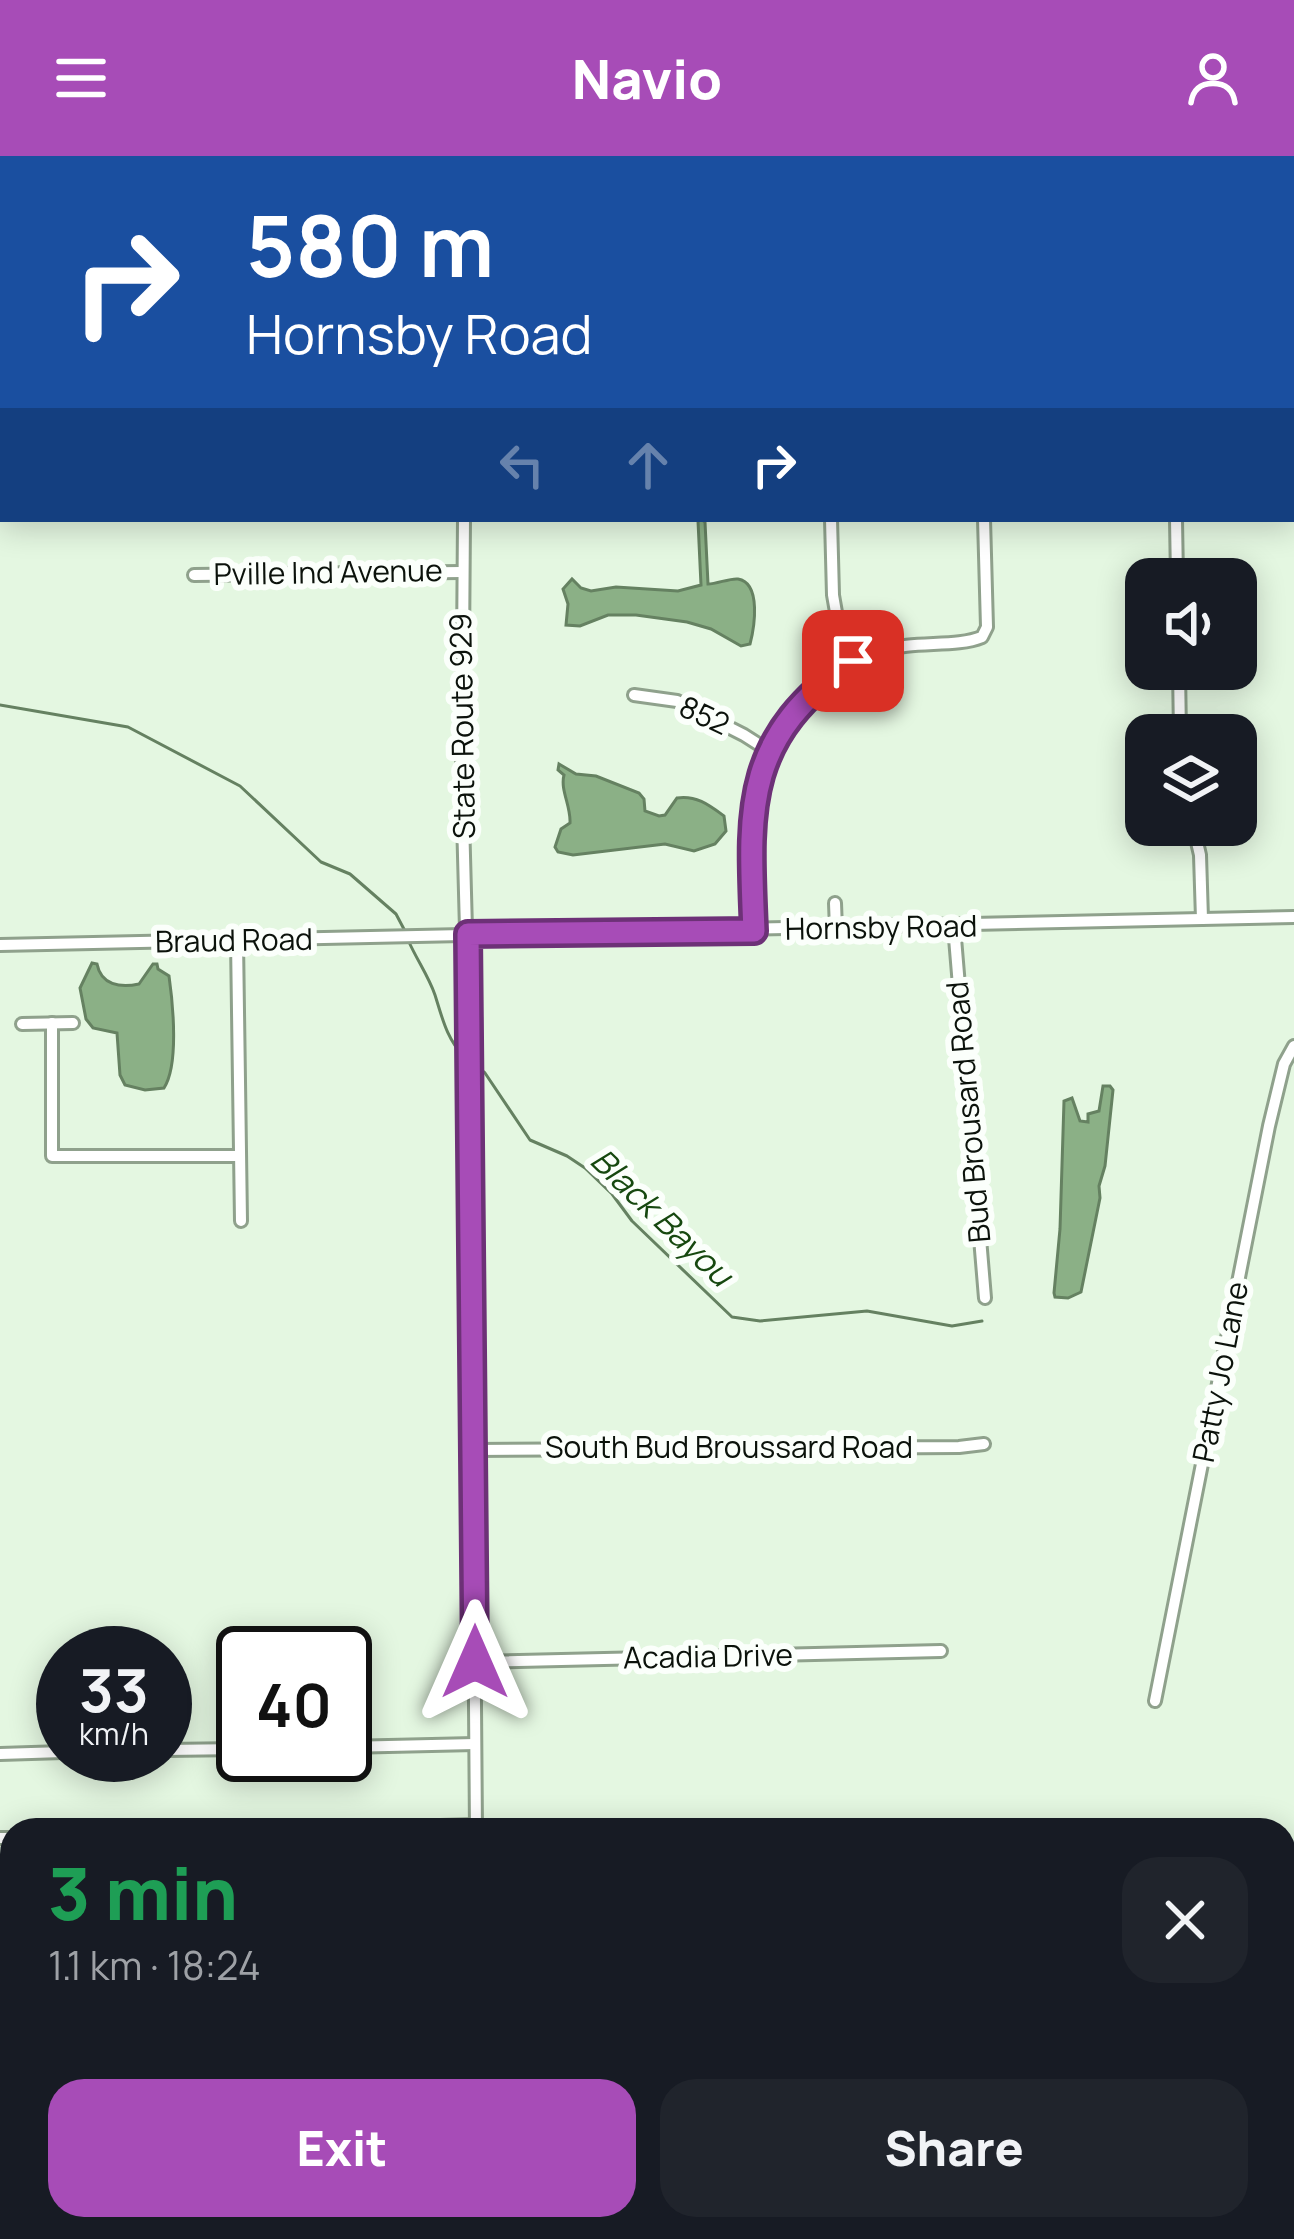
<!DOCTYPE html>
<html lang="en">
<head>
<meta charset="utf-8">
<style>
	body { margin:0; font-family:Manrope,sans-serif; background:#20242c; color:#f1f3f6; height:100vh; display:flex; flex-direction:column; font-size:45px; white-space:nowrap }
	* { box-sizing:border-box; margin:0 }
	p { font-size:39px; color:#9ea1a6 }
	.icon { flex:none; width:66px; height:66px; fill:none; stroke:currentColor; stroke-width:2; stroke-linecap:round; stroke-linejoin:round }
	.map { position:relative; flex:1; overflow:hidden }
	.panel { position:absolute; left:0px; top:1662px; width:1296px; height:423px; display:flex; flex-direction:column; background:#171b24; border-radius:36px 36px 0 0; box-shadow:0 6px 30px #0003 }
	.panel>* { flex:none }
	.top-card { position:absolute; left:0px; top:0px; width:1296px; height:366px; box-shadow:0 6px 30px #0003; background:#1a4fa0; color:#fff; overflow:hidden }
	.fabs { position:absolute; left:1125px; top:402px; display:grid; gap:24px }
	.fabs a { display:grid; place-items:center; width:132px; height:132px; border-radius:24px; background:#171b24; box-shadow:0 6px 30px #0003; font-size:60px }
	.speed { position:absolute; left:36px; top:1470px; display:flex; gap:24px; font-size:60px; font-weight:700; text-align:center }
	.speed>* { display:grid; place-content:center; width:156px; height:156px; border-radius:50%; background:#171b24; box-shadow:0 6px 30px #0003; line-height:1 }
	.speed small { font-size:30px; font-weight:400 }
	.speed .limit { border:6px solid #111; border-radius:18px; background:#fff; color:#111 }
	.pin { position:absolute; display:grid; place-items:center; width:102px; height:102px; color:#fff; margin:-51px; border-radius:24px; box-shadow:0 6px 18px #0006 }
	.me { position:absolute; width:132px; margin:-66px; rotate:0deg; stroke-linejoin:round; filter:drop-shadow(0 0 9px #0008) }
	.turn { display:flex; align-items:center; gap:42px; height:252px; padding:0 48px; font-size:54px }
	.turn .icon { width:156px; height:156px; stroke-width:2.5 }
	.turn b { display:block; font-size:84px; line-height:102px }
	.lanes { display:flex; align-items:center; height:114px; padding:0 48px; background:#0003; justify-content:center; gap:60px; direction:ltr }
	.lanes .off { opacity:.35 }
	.round { display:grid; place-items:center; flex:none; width:126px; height:126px; border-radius:36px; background:#20242c }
	.head { display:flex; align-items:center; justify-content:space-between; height:204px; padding:0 48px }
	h1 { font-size:72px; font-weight:800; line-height:90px; color:#1e9e55 }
	.cta { display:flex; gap:24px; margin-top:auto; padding:24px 48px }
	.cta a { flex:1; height:138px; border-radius:36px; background:#a74cb7; color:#fff; font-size:48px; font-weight:800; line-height:138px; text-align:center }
	.cta a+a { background:#20242c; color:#f1f3f6 }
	header { display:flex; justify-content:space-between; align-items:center; height:156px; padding:0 48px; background:#a74cb7; color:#fff; font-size:54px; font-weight:800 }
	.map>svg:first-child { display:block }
	.water { fill:#8bb086; stroke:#658161; stroke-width:3 }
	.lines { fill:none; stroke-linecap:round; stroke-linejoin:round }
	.stream { stroke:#658161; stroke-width:3 }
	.minor-casing { stroke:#8fa18c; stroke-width:16 }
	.minor { stroke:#fff; stroke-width:10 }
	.route-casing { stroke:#6d3177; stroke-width:30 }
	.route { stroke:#a74cb7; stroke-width:21 }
	.labels { text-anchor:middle; stroke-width:12; stroke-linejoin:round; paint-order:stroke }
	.street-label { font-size:30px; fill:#0b120b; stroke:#fbfffb }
	.water-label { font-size:33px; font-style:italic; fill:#16480f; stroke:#fbfffb }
</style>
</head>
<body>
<header><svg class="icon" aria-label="menu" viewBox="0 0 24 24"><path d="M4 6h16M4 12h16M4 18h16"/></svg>Navio<svg class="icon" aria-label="person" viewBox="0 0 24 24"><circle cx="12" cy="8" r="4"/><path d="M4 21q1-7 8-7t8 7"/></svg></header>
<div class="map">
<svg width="1294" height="2083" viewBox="0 0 1294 2083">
	<rect width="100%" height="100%" fill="#e4f7e1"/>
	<g class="water">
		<path d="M702 364 705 366 708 428C717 428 730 422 738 423 762 427 754 473 750 488L741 490 711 473 687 466 636 459H608L580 470 566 469 568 448 563 433 572 423 581 432 591 435 616 431 678 435 701 429 698 365Z"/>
		<path d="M559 608 576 618 596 620 639 637 644 643 645 655 659 660 665 659 677 642C696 639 709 649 724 660L726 675 715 688 694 695 665 688 573 699 558 696 555 691 561 673 570 667C571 650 560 634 564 619L558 614Z"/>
		<path d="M92 807 97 808C101 829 120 832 139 828L153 808H157L158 813 169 820C173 848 179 909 164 932L145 934 125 929 120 919 117 877 93 872 86 863 80 832Z"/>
		<path d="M1103 930H1110L1113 934 1105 1010 1099 1030 1100 1042 1081 1136 1068 1142 1055 1141 1054 1137 1060 1073 1064 945 1072 942 1080 965 1088 966V958L1099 955Z"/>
	</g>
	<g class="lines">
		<g class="stream">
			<path d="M0 549 128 571 240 630 321 706 350 718 396 758 406 777"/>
			<path d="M409 786C417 804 429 821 435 839 442 861 447 884 464 900"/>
			<path d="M472 906 485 917 530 984 567 1000 585 1012 612 1038 632 1065 732 1161 760 1165 867 1155 952 1170 982 1165"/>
		</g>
		<g class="minor-casing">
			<g id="minor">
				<path d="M463 0V3"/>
				<path d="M648 0 649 3"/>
				<path d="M0 126H3"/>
				<path d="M464 363 462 626 470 921 476 1674"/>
				<path d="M831 363 833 439 837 462 853 505"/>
				<path d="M1176 363 1177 423"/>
				<path d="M194 419 462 416"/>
				<path d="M1179 513 1180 579"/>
				<path d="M634 539 677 545 744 579 769 595"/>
				<path d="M1193 669 1200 699 1202 763"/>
				<path d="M835 747 836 773"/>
				<path d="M954 770 985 1142"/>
				<path d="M754 775C750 688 739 625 798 552 820 525 848 505 881 495 914 484 955 492 982 481L987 471 984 363"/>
				<path d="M237 785 241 1065"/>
				<path d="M0 789 1294 761"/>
				<path d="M52 867V1000H240"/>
				<path d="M22 868 73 867"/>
				<path d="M473 1294 959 1291 984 1288"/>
				<path d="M474 1506 941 1495"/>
				<path d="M1155 1545 1269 970 1284 908 1294 890"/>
				<path d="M345 1591 475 1588"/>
				<path d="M165 1594 243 1593"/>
				<path d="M0 1598 63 1596"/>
				<path d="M297 1674 476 1669"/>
				<path d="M0 1682H12"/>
				<path d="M44 2073V2083"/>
				<path d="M218 2073 219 2083"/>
				<path d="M480 2073V2083"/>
			</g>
		</g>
		<use href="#minor" class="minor"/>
	</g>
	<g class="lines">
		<g class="route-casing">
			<path id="route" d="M475 1506 468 778 754 775C749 653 742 582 853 505"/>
		</g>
		<use href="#route" class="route"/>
	</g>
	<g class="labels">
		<g class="street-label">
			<text transform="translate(328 417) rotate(-1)" y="10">Pville Ind Avenue</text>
			<text transform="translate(704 560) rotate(25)" y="10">852</text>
			<text transform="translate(463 570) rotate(-91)" y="10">State Route 929</text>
			<text transform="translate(881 772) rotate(-1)" y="10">Hornsby Road</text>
			<text transform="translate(234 785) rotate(-1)" y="10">Braud Road</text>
			<text transform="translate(969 956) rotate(-95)" y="10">Bud Brousard Road</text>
			<text transform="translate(1221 1216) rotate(-79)" y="10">Patty Jo Lane</text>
			<text x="729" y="1302">South Bud Broussard Road</text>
			<text transform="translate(708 1501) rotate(-1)" y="10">Acadia Drive</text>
		</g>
		<g class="water-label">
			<text transform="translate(662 1061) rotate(44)" y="12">Black Bayou</text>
		</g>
	</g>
</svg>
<div class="fabs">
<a><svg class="icon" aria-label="sound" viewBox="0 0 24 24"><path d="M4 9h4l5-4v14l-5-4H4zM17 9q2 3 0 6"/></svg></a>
<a><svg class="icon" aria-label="layers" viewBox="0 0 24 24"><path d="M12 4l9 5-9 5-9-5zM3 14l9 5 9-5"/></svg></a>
</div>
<div class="speed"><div>33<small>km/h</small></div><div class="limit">40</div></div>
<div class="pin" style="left:853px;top:505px;background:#d93025"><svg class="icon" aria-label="arrive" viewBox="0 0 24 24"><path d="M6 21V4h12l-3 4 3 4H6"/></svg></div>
<svg class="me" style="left:475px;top:1506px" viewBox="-20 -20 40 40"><path d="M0-17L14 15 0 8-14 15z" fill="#a74cb7" stroke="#fff" stroke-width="4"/></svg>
<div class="top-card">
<div class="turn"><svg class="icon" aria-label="right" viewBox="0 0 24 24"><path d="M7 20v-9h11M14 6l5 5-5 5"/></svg><div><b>580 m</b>Hornsby Road</div></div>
<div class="lanes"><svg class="icon off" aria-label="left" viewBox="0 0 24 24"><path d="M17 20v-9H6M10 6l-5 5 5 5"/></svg><svg class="icon off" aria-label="ahead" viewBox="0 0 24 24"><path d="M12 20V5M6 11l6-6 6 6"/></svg><svg class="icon" aria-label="right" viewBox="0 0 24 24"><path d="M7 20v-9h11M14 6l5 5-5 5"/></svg></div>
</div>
<section class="panel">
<div class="head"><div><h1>3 min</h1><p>1.1 km · 18:24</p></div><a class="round"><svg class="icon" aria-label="close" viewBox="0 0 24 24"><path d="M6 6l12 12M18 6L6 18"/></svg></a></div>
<div class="cta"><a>Exit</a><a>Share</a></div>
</section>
</div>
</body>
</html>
